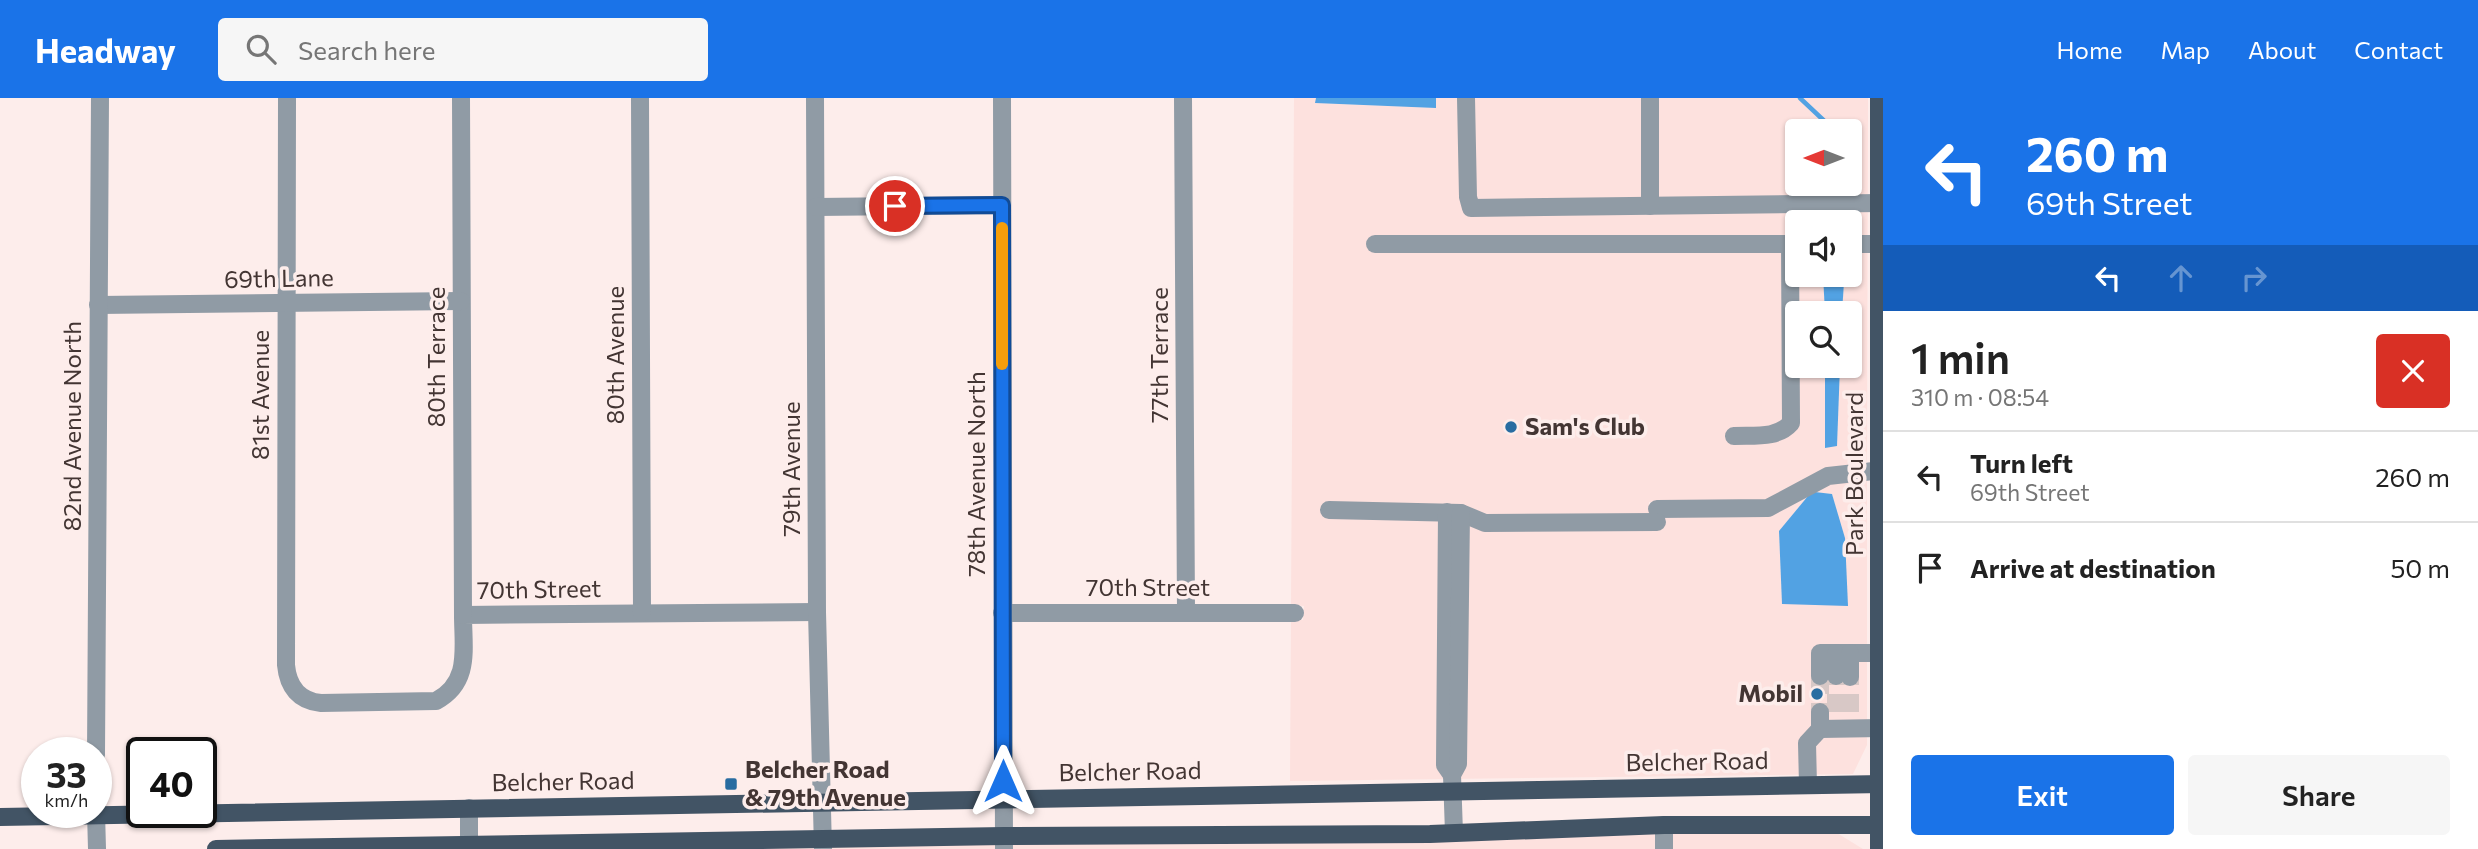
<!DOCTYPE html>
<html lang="en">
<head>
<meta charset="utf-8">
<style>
	body { margin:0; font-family:Commissioner,sans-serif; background:#f6f6f6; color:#222; height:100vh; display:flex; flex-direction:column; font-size:26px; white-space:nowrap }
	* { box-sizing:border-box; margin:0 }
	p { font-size:23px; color:#767676 }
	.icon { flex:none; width:38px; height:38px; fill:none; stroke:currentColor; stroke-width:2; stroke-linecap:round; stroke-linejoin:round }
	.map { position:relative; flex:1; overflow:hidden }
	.drawer { display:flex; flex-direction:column; background:#fff; width:595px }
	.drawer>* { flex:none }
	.top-card { background:#1a73e8; color:#fff; overflow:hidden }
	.needle { width:46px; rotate:270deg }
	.tools { position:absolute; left:1785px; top:21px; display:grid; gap:14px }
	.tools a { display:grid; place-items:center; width:77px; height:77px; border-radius:7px; background:#fff; box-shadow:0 2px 5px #0004; font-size:35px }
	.speed { position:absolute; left:21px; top:639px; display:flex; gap:14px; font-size:35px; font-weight:700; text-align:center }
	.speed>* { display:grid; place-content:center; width:91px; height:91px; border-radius:50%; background:#fff; box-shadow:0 2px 5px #0004; line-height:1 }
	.speed small { font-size:18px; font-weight:400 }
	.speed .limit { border:4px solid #111; border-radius:10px; background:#fff; color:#111 }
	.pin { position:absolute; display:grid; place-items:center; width:60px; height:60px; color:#fff; margin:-30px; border:4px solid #fff; border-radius:50%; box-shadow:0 2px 7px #0007 }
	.me { position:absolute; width:77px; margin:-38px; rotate:0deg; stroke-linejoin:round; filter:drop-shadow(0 0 5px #0008) }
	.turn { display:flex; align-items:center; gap:24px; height:147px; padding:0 28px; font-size:32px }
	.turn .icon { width:91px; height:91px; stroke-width:2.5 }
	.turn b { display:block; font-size:49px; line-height:60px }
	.lanes { display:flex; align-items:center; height:66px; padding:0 28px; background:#0003; justify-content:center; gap:35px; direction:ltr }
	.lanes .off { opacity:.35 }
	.round { display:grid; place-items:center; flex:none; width:74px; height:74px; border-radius:7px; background:#f6f6f6 }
	.headline { display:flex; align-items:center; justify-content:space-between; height:119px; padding:0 28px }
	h1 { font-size:42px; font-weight:600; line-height:52px }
	.action { display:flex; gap:14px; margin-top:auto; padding:14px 28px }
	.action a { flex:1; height:80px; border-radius:7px; background:#1a73e8; color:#fff; font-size:28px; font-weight:600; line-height:80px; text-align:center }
	.action a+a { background:#f6f6f6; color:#222 }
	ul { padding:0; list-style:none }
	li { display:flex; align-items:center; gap:21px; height:91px; padding:0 28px; border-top:2px solid #e0e0e0 }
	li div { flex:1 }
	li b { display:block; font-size:26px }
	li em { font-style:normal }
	header { display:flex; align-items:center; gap:42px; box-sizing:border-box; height:98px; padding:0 35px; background:#1a73e8; color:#fff }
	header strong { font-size:33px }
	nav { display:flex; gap:38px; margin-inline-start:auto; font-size:24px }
	.search { width:490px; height:63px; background:#f6f6f6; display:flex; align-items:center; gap:18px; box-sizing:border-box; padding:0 24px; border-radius:7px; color:#767676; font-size:26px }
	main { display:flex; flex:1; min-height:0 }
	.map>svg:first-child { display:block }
	.built { fill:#fde1de; fill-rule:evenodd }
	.water { fill:#52a2e3 }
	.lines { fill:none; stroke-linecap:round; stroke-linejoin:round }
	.stream { stroke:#52a2e3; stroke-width:4.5 }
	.minor-tunnel { stroke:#d8c8c6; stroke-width:18; stroke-dasharray:18 9; stroke-linecap:butt }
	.minor { stroke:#909ba5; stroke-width:18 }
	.major { stroke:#425465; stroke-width:18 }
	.route-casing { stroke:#114b97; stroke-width:18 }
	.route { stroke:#1a73e8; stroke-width:12 }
	.slow { stroke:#f59e0b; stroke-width:12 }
	.poi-dot { fill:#286ca1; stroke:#fdedeb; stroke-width:2.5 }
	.labels { text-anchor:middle; stroke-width:7; stroke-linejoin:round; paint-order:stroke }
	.street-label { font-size:24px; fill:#433533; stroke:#fdedeb }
	.poi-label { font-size:24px; font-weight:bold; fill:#433533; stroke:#fdedeb; text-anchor:start }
</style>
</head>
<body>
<header>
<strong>Headway</strong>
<div class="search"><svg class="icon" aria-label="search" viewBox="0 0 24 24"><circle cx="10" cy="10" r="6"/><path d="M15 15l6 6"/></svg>Search here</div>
<nav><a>Home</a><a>Map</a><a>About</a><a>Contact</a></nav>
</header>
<main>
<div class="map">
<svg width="1883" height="751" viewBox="0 0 1883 751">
	<rect width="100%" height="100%" fill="#fdedeb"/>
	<g class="built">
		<path d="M1294 0H1316V5L1435 10 1436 0H1868L1867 366 1766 402 1649 404V419L1808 398 1779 433 1782 506 1838 416 1832 396 1815 394 1831 386 1867 381V647L1853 676 1290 683 1291 522H1303L1304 508 1291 507ZM1797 33H1850V86H1797ZM1797 124H1850V177H1837L1844 185 1842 215H1850V268H1840L1837 347 1825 350V268H1797V215H1825L1823 177H1797Z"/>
		<path d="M1664 735H1837L1863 751H1012V745Z"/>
		<path d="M995 745V751H769V750Z"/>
	</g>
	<g class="water">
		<path d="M1316 0H1436V10L1315 5Z"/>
		<path d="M1823 177H1837L1844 184 1842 215H1825Z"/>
		<path d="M1825 268H1840L1837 348 1825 350Z"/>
		<path d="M1815 394 1832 396 1845 440 1848 508 1782 506 1779 433 1808 398Z"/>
	</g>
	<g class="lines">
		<g class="stream">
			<path d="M1800 0 1835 33"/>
			<path d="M1850 48 1855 53"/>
		</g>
		<g class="minor-tunnel">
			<path d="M1820 578V614"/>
			<path d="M1836 614V578"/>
			<path d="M1850 614V579"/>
		</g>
		<g class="minor">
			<path d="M287 0 286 567C288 589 299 603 321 605L436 603C471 584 463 551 463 517L817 514"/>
			<path d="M461 0 463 517"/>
			<path d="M640 0 642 515"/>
			<path d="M815 0 817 514 823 751"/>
			<path d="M1002 0 1004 751"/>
			<path d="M1183 0 1186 513"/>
			<path d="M1466 0 1468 99 1471 110 1880 105"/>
			<path d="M1650 108V0"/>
			<path d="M816 109 1002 107"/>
			<path d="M1375 146H1797"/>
			<path d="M1850 146H1880"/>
			<path d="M98 207 461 203"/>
			<path d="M1734 338C1754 337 1777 341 1791 325L1790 146"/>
			<path d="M1657 411 1768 410 1828 378 1883 372"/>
			<path d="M1329 412 1461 415 1485 425 1657 424"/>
			<path d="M1447 414 1445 667 1452 677"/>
			<path d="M1002 515H1295"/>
			<path d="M1820 578V555H1880"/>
			<path d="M1836 578V555"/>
			<path d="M1850 579V555"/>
			<path d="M1820 631 1881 630"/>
			<path d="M96 657 100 0"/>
			<path d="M1808 687 1807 645 1820 631V614"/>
			<path d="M469 710V751"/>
			<path d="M96 714 97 751"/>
			<path d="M1664 727V751"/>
			<path d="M1454 735 1452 677 1458 666 1461 415"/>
		</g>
		<g class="major">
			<path d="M0 719 1883 686"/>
			<path d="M216 751 1004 738 1430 736 1664 727H1883"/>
			<path d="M1879 751V0"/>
		</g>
	</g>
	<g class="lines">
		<g class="route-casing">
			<path id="route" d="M895 108 1002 107 1003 683"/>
		</g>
		<use href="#route" class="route"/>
		<path class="slow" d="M1002 130V266"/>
	</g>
	<g class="poi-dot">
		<circle cx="1511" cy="329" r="7"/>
		<circle cx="1817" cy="596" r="7"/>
		<rect x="724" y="679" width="14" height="14" rx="3.5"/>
	</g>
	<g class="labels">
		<g class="street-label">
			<text transform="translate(279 181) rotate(-1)" y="8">69th Lane</text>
			<text transform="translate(616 257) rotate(-90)" y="8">80th Avenue</text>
			<text transform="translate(1160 257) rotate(-90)" y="8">77th Terrace</text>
			<text transform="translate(437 259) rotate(-90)" y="8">80th Terrace</text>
			<text transform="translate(261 297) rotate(-90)" y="8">81st Avenue</text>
			<text transform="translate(73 328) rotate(-90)" y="8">82nd Avenue North</text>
			<text transform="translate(792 371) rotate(-90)" y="8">79th Avenue</text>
			<text transform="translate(977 376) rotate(-90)" y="8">78th Avenue North</text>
			<text transform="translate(1855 376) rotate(-90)" y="8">Park Boulevard</text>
			<text x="1148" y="498">70th Street</text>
			<text transform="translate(539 492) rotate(-1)" y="8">70th Street</text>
			<text transform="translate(1697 664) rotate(-1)" y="8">Belcher Road</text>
			<text transform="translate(1130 674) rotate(-1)" y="8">Belcher Road</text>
			<text transform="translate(563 684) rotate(-1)" y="8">Belcher Road</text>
		</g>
		<g class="poi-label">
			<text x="1525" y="337">Sam's Club</text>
			<text x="1803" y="604" text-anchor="end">Mobil</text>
			<text x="745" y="680">Belcher Road<tspan x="745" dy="28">&amp; 79th Avenue</tspan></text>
		</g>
	</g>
</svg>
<div class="tools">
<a><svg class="needle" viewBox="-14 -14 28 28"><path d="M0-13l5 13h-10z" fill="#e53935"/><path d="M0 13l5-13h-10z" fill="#767676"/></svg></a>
<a><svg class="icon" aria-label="sound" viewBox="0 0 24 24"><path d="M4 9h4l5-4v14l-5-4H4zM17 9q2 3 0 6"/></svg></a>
<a><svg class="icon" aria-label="search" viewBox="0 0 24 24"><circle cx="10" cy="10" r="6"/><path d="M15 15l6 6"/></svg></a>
</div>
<div class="speed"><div>33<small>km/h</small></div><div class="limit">40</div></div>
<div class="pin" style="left:895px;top:108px;background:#d93025"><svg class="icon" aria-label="arrive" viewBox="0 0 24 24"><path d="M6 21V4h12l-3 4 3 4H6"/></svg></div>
<svg class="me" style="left:1003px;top:683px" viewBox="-20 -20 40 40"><path d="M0-17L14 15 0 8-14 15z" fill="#1a73e8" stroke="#fff" stroke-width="4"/></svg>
</div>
<section class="drawer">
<div class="top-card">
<div class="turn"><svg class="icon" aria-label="left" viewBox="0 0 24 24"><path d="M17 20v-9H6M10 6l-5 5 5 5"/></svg><div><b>260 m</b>69th Street</div></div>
<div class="lanes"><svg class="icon" aria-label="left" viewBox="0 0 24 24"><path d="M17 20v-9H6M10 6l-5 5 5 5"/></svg><svg class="icon off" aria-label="ahead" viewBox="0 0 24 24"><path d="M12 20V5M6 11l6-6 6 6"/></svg><svg class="icon off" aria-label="right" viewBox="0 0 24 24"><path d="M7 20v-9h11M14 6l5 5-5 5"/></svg></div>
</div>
<div class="headline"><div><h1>1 min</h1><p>310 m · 08:54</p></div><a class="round" style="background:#d93025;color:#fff"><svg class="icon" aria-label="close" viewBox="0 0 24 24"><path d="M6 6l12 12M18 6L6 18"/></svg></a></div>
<ul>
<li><svg class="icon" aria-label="left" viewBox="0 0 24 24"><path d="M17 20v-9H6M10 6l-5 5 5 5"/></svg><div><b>Turn left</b><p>69th Street</p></div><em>260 m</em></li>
<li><svg class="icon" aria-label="arrive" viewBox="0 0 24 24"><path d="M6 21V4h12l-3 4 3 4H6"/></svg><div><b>Arrive at destination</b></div><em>50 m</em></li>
</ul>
<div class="action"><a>Exit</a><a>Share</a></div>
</section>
</main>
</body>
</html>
